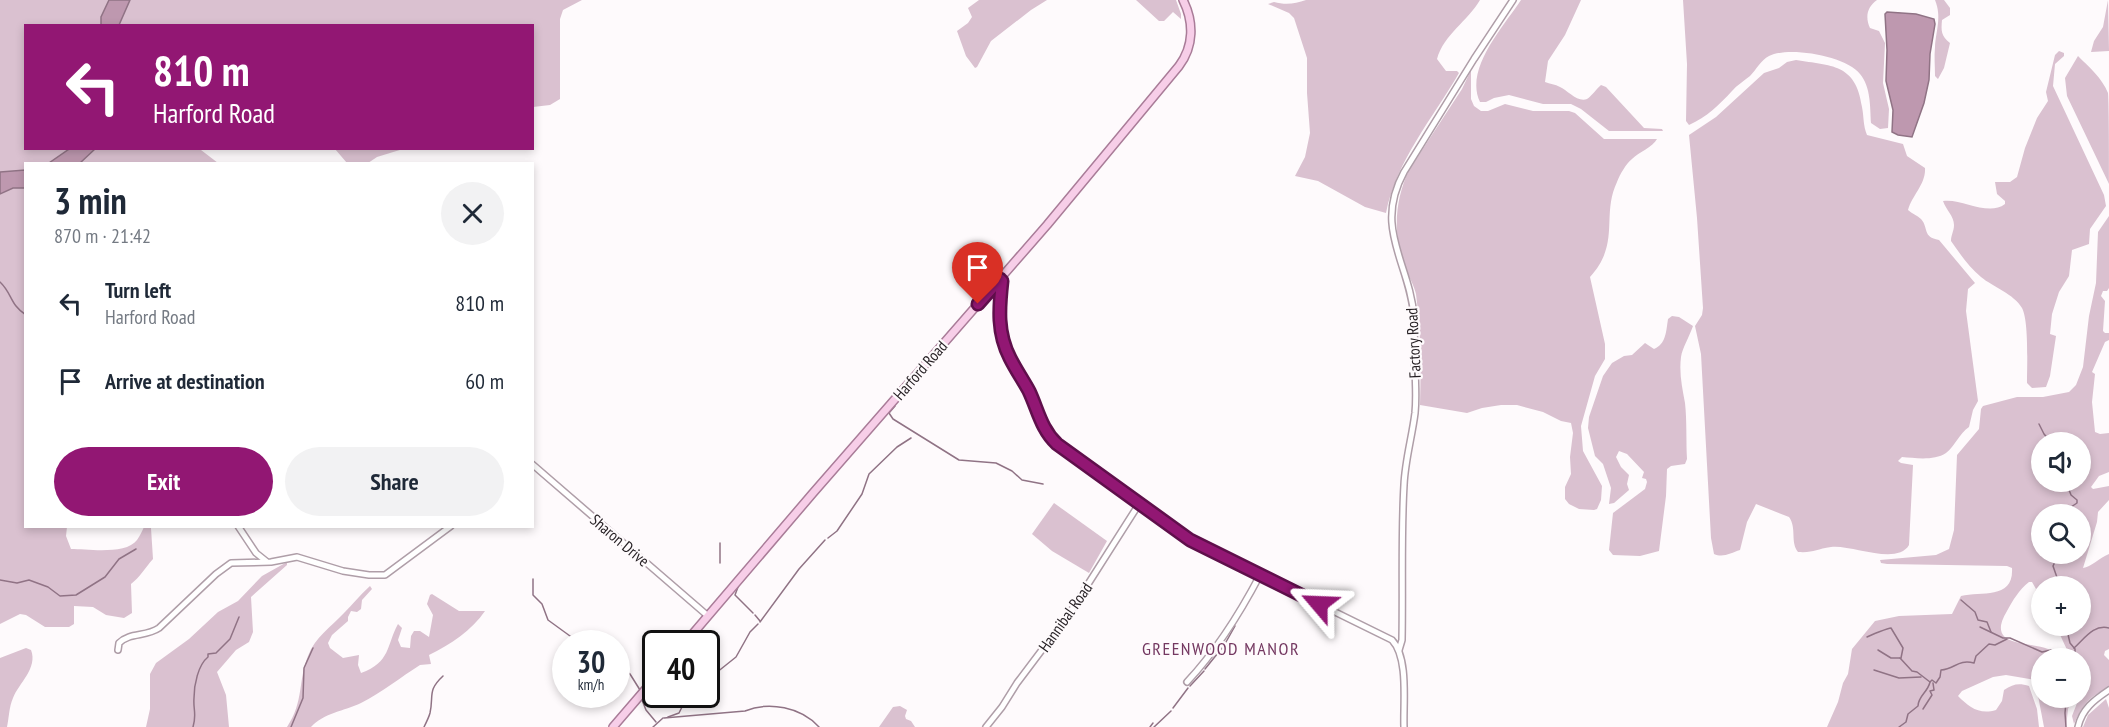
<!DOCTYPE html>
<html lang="en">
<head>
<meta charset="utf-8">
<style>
	body { margin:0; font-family:"PT Sans Narrow",sans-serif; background:#f2f2f3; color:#1f2937; height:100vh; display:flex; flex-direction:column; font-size:22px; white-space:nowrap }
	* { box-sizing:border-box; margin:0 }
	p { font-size:20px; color:#747a83 }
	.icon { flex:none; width:33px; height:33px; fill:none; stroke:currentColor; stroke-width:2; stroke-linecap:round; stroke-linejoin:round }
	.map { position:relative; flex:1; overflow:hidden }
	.side { position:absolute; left:24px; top:162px; width:510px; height:366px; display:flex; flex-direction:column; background:#fff; border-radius:0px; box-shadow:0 3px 9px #0003 }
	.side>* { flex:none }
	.guide { position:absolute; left:24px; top:24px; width:510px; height:126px; border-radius:0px; box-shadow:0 3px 9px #0003; background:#921773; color:#fff; overflow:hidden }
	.buttons { position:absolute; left:2031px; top:432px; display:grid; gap:12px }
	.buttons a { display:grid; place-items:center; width:60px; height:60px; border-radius:50%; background:#fff; box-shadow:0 3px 9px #0003; font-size:30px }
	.speed { position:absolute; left:552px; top:630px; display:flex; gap:12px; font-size:30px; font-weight:700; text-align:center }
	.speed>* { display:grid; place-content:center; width:78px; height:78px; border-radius:50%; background:#fff; box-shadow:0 3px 9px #0003; line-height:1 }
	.speed small { font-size:15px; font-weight:400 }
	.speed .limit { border:3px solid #111; border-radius:9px; background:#fff; color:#111 }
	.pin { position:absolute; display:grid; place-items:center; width:51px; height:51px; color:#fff; margin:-62px -26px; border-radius:50% 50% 50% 0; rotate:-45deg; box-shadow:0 0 6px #0007 }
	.pin .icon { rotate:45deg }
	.me { position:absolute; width:66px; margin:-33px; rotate:296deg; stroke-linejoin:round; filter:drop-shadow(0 0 4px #0008) }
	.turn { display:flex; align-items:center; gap:21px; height:126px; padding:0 30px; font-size:27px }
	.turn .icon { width:78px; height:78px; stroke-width:2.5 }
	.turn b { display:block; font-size:42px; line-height:51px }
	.round { display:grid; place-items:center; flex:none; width:63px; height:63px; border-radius:32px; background:#f2f2f3 }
	.summary { display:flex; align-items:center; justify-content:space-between; height:102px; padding:0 30px }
	h1 { font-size:36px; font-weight:700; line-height:45px }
	.primary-button { display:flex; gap:12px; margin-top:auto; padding:12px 30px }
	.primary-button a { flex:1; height:69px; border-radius:36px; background:#921773; color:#fff; font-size:24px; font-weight:700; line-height:69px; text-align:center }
	.primary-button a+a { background:#f2f2f3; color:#1f2937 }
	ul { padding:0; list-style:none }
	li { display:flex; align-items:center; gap:18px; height:78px; padding:0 30px }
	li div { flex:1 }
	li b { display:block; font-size:22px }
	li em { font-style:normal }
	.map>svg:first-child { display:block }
	.green { fill:#dac1d0; fill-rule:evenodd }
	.water { fill:#be98af; stroke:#907385; stroke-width:1.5 }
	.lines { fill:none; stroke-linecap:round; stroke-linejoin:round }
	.stream { stroke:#907385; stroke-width:1.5 }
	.minor-casing { stroke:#af9ea8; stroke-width:8 }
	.major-casing { stroke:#a97c98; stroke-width:10 }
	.minor { stroke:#fff; stroke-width:5 }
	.major { stroke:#f7cee8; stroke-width:7 }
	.route-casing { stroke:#5f0f4b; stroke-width:15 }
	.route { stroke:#921773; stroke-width:10 }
	.labels { text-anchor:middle; stroke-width:4.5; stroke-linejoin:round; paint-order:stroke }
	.street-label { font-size:16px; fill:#241e22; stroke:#fefafc }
	.neighbourhood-label { font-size:18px; letter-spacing:1.5px; fill:#743861; stroke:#fefafc }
</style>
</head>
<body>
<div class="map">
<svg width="2109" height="727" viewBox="0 0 2109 727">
	<rect width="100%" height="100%" fill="#fefafc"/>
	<g class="green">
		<path d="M0 0H582L563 10 560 19V99L550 105 533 107 532 26H26V148L201 149V150L218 163 26 164V526L67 527 66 536 71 549C88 549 126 555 137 540 140 536 142 531 144 527L151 528 153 559C145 568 140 577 131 584L132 613 124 618 106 615 93 607 74 606V624L69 627H45L26 615 20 614 0 624Z"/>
		<path d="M979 0H1047L1031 10 991 41 977 67 975 68 966 56 957 31 968 23 972 17 968 8Z"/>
		<path d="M1136 0H1176L1181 14V19L1173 12 1164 21H1159Z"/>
		<path d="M1306 0H1480C1468 21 1444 34 1437 59L1446 71H1457L1459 73C1433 118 1396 161 1386 213L1365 207 1318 181 1295 176 1305 157 1310 133 1307 93V58L1294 18 1289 13 1268 4 1274 2C1285 5 1295 4 1306 0Z"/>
		<path d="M1521 0H1581L1565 35 1548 61 1545 82C1550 84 1555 84 1560 87 1567 90 1578 103 1587 99 1592 96 1596 89 1601 85L1606 87 1644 128 1662 129 1663 131H1609L1581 109 1571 104H1543L1509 95 1494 98 1486 102H1480C1464 69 1504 26 1521 0Z"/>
		<path d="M1683 0H1877C1867 7 1865 17 1870 28L1879 31 1885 43 1883 83 1889 109 1888 128 1880 129 1871 123C1870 107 1871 87 1860 74 1846 56 1789 46 1769 56 1761 60 1756 70 1750 76 1744 81 1737 85 1732 91 1719 105 1707 117 1689 125L1686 121 1687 64Z"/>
		<path d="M1935 0H1944L1950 8V15L1942 20C1941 31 1941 36 1950 43L1944 68 1938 79 1935 76C1935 66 1934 57 1935 47 1936 30 1942 17 1935 0Z"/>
		<path d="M2108 0 2109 51 2091 52 2094 41 2103 27Z"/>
		<path d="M2059 51 2064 53V56L2055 64 2053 86 2104 195 2106 206 2090 229 2089 244 2072 250 2069 276 2059 292 2052 314 2050 334 2056 336 2050 376 2046 387 2032 388 2027 383C2027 366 2029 321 2022 308 2014 294 1993 287 1981 277 1969 267 1960 254 1951 241 1951 235 1954 231 1954 225 1954 216 1946 210 1943 201 1962 198 1988 217 2005 204V201L1997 194 1995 182H2010L2017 177 2025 148 2037 118 2048 101 2046 92 2055 55Z"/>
		<path d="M2078 56C2089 67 2102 78 2108 93 2109 103 2109 168 2109 184L2067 96 2065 78Z"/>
		<path d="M1796 60C1831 66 1856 63 1862 107 1864 117 1863 126 1867 135L1903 144 1907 156 1925 168C1926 184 1912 195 1908 210 1912 214 1917 215 1921 219 1929 228 1922 237 1939 240L1975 283 1968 289 1966 311 1978 401 1973 410 1969 427C1959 434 1955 446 1946 453 1934 461 1915 458 1902 457L1898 461 1901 463 1913 465 1909 545C1897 566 1850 544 1831 547 1816 549 1814 553 1798 552 1790 542 1797 528 1789 517L1756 504 1747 522 1740 550C1731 553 1723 558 1714 554L1711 538 1701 354 1695 326 1702 315 1703 308 1697 218 1689 135 1716 117 1764 73 1779 68 1787 62Z"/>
		<path d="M1471 70V99L1474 106 1481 111H1488L1505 104 1533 111H1569L1575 113 1604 139H1657C1653 147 1639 152 1632 159 1626 164 1620 174 1617 182 1601 216 1621 243 1590 277L1605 344V359L1595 376 1581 426 1583 451 1602 486 1601 500 1597 509 1594 510 1579 509 1569 504 1565 499V487L1571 474 1570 457 1573 433 1571 423 1561 421 1543 412 1517 405H1501L1482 408 1467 413 1420 405C1421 368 1421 330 1416 294 1414 285 1409 277 1405 268 1393 236 1394 202 1409 170L1462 89Z"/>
		<path d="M335 149H403L377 157 368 163H347Z"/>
		<path d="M2109 216V288L2107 291H2103L2101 296 2105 301 2103 331 2105 333H2109V340L2105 342 2092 372 2095 374 2092 402 2095 432 2100 434 2109 433V472L2099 476 2091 487 2093 489 2109 486V500L2098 512 2097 522 2083 568C2091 567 2099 558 2109 554V649L2105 651 2104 655 2109 660V687C2089 697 2083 704 2074 724L2072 716 2079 698H2080L2084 667 2081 664 2080 658H2075L2068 652 2056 626H2080V586H2042L2041 615 2034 610 2032 604 2036 589 2032 582H2029C2019 590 2013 600 2007 611 1985 648 2028 641 2048 649 2053 651 2056 655 2059 658H2042V698H2072L2068 709 2066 727H2044L2035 680 2006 675 1993 677 1962 691 1958 696C1969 707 1979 715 1996 710L2002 701 2004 690C2013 684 2019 683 2029 686L2037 709 2039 727H1827L1838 702 1843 683 1848 674 1852 649 1875 621 1899 616 1952 614 1961 596C1982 591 2014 600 2012 568L2007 566 1887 564 1881 563 1880 560 1936 555 1949 549 1954 530 1957 455 1979 429 1981 409 1983 406 2017 397H2043L2069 392 2076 385 2083 367 2089 316 2096 283 2098 232ZM2042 442H2080V482H2042ZM2042 514H2080V554H2042Z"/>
		<path d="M1672 316 1679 317 1693 326C1690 335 1682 349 1681 357 1679 373 1682 387 1685 403 1687 421 1686 441 1687 459L1685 464 1671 466 1667 469 1666 496 1659 551 1640 556 1613 555 1609 550 1613 513 1645 489 1647 482 1646 479 1642 478 1644 472 1627 454 1619 451 1616 457 1621 467 1629 475 1627 484 1629 490 1614 503 1609 504 1611 488 1603 464 1595 456 1588 428 1589 417 1603 376 1612 363 1624 356 1632 355 1645 343 1654 349C1666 344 1666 332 1668 319Z"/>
		<path d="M1054 503 1107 541 1089 573 1052 551 1032 534Z"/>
		<path d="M287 562V565L251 597 253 632 249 642 236 650 217 672 226 695 229 727H146L150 709V674L156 663 189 639 218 612 238 601 262 576Z"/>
		<path d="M370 586 372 589 362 600 361 609 357 612 351 611 348 617V621L332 635 328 643 330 648 343 658 359 655 358 665 361 673C391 662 386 646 398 624L402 628 398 640 401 647 410 648 411 636 414 631H420L429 637 433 615 427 604 430 595 432 594 459 611H485C472 630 450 645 429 655L431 664 420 665C401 677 381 693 361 703 344 711 324 713 311 727H287C304 702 298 680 308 656 315 637 331 627 344 613 353 604 360 595 370 586Z"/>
		<path d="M26 648 31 650C38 668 19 683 13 698 9 707 9 718 7 727H0V658Z"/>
		<path d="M2106 699 2109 708V727H2083L2088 715Z"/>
		<path d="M900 706 907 710 905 716 906 719 911 721 915 727H879L893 707Z"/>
	</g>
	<g class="water">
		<path d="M109 0H130L119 25H101V17Z"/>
		<path d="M1887 12 1916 14 1934 19 1935 24 1930 54 1929 80 1924 103 1912 137 1898 135 1892 132 1893 110 1886 81 1887 50 1885 14Z"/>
		<path d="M69 149V148L95 149 80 163H49Z"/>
		<path d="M25 170V188H13L0 194V172Z"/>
	</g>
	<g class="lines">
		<g class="stream">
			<path d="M0 282C12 293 10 305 26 315"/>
			<path d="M895 406 889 413 893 419 959 460 996 463 1012 471 1022 480 1043 484"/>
			<path d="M2039 424 2044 434 2051 442"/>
			<path d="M2066 482 2071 495 2077 500V503L2071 507 2074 514"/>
			<path d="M2044 514H2045"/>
			<path d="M828 538 837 531 862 494 869 474 897 447 911 438"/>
			<path d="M720 543V563"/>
			<path d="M2059 554 2053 566 2060 586"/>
			<path d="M533 579V595L542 604 548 620 581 644"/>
			<path d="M0 580 17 583 29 580 48 587 60 596 76 595 105 577 119 559 136 549"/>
			<path d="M738 587 735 595 753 613"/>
			<path d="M1961 600 1975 612 1978 620 1987 622 1991 632"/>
			<path d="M755 615 760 621"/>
			<path d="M760 622 799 569 825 540"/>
			<path d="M2066 626 2070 643 2075 649V658"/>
			<path d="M1980 627 2003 638H2010L2042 652 2051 650 2061 658"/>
			<path d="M1867 637C1871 635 1888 628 1891 628L1903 648 1901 658"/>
			<path d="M1226 642 1235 626"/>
			<path d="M2074 648C2085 638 2094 624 2109 628"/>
			<path d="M1878 650 1891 658H1900"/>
			<path d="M1900 658 1912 671 1917 672 1930 682 1932 680 1936 683 1940 677 1941 670C1955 669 1958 659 1974 663L1976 656 1989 644 1995 645 2007 639"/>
			<path d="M616 666 630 674 640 690"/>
			<path d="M1205 669 1222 648"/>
			<path d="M1874 670 1899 678 1921 677"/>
			<path d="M706 681 736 657 750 632 758 624"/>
			<path d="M1190 686 1204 671"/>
			<path d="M642 700 646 710 656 722"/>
			<path d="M1173 708 1188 688"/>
			<path d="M1923 709 1932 695 1930 691 1934 690 1933 683"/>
			<path d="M668 717 679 713 684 703 693 694"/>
			<path d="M664 718 745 711C769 701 801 707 819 727"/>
			<path d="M193 727C197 714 193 710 194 698 194 685 198 665 208 657V654L216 653 230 639 239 617"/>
			<path d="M291 727 303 698 304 668 313 648"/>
			<path d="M424 727C426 723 429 717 430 713 434 695 427 691 443 676"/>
			<path d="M653 727 663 718"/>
			<path d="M1150 727 1153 723"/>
			<path d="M1154 727 1171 711"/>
			<path d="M1899 727 1906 722 1908 714 1918 706C1918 696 1928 692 1930 682"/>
			<path d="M2066 727 2065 713 2066 702 2073 698"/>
		</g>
		<g class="minor-casing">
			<g id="minor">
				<path d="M1000 279C1004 292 998 310 1000 325 1003 349 1017 367 1028 388 1041 414 1041 432 1066 451L1195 543 1392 640C1409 658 1403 704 1404 727"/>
				<path d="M532 464 708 616"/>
				<path d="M238 526 256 553 266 561"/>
				<path d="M118 650 119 643C130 632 146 637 159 628L216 574 231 563 271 562 297 557 343 571 369 575H385L451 526"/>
				<path d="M1399 650 1402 640C1403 588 1401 536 1404 485 1405 461 1412 437 1415 413 1417 393 1415 373 1414 354 1414 341 1415 329 1414 317 1410 263 1373 229 1404 172L1474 59 1513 0"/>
				<path d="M1187 682C1217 650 1239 615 1260 575"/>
				<path d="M986 727 1002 707 1017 683 1069 614 1139 504"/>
				<path d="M2078 727C2082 709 2094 700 2109 690"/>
			</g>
		</g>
		<g class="major-casing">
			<g id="major">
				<path d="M684 644 813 493 1047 225 1179 66C1194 46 1194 22 1183 0"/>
				<path d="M613 727 656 677"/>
			</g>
		</g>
		<use href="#minor" class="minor"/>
		<use href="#major" class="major"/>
	</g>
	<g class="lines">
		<g class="route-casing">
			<path id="route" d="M978 304 1000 279 1002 281C999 308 997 333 1010 358 1016 370 1023 380 1029 391 1038 410 1041 429 1057 444L1190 540 1319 604"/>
		</g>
		<use href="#route" class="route"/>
	</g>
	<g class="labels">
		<g class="street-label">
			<text transform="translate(1413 343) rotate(-93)" y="6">Factory Road</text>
			<text transform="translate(920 370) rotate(-49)" y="6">Harford Road</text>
			<text transform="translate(620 540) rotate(40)" y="6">Sharon Drive</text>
			<text transform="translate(1065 617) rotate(-55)" y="6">Hannibal Road</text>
		</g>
		<g class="neighbourhood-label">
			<text x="1221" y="655">GREENWOOD MANOR</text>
		</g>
	</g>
</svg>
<div class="buttons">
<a><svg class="icon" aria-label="sound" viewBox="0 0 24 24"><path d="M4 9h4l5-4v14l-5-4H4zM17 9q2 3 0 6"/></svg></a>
<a><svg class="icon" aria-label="search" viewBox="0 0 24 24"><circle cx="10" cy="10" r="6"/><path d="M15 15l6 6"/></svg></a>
<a>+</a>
<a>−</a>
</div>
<div class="speed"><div>30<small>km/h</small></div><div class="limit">40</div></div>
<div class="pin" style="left:978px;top:304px;background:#d93025"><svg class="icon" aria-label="arrive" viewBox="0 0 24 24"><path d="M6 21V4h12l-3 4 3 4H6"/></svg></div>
<svg class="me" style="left:1319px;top:604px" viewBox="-20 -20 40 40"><path d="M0-17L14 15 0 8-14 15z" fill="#921773" stroke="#fff" stroke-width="4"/></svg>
<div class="guide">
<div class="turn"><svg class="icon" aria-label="left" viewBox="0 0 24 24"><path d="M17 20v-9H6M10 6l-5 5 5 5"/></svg><div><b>810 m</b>Harford Road</div></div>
</div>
<section class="side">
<div class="summary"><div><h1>3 min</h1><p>870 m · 21:42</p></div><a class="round"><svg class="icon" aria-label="close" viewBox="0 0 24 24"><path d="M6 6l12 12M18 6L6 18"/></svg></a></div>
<ul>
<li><svg class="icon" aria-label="left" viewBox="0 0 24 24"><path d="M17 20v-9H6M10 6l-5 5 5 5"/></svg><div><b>Turn left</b><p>Harford Road</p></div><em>810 m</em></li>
<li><svg class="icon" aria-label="arrive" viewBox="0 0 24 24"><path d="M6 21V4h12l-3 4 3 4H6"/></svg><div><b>Arrive at destination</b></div><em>60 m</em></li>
</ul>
<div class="primary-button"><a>Exit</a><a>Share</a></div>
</section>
</div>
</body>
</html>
